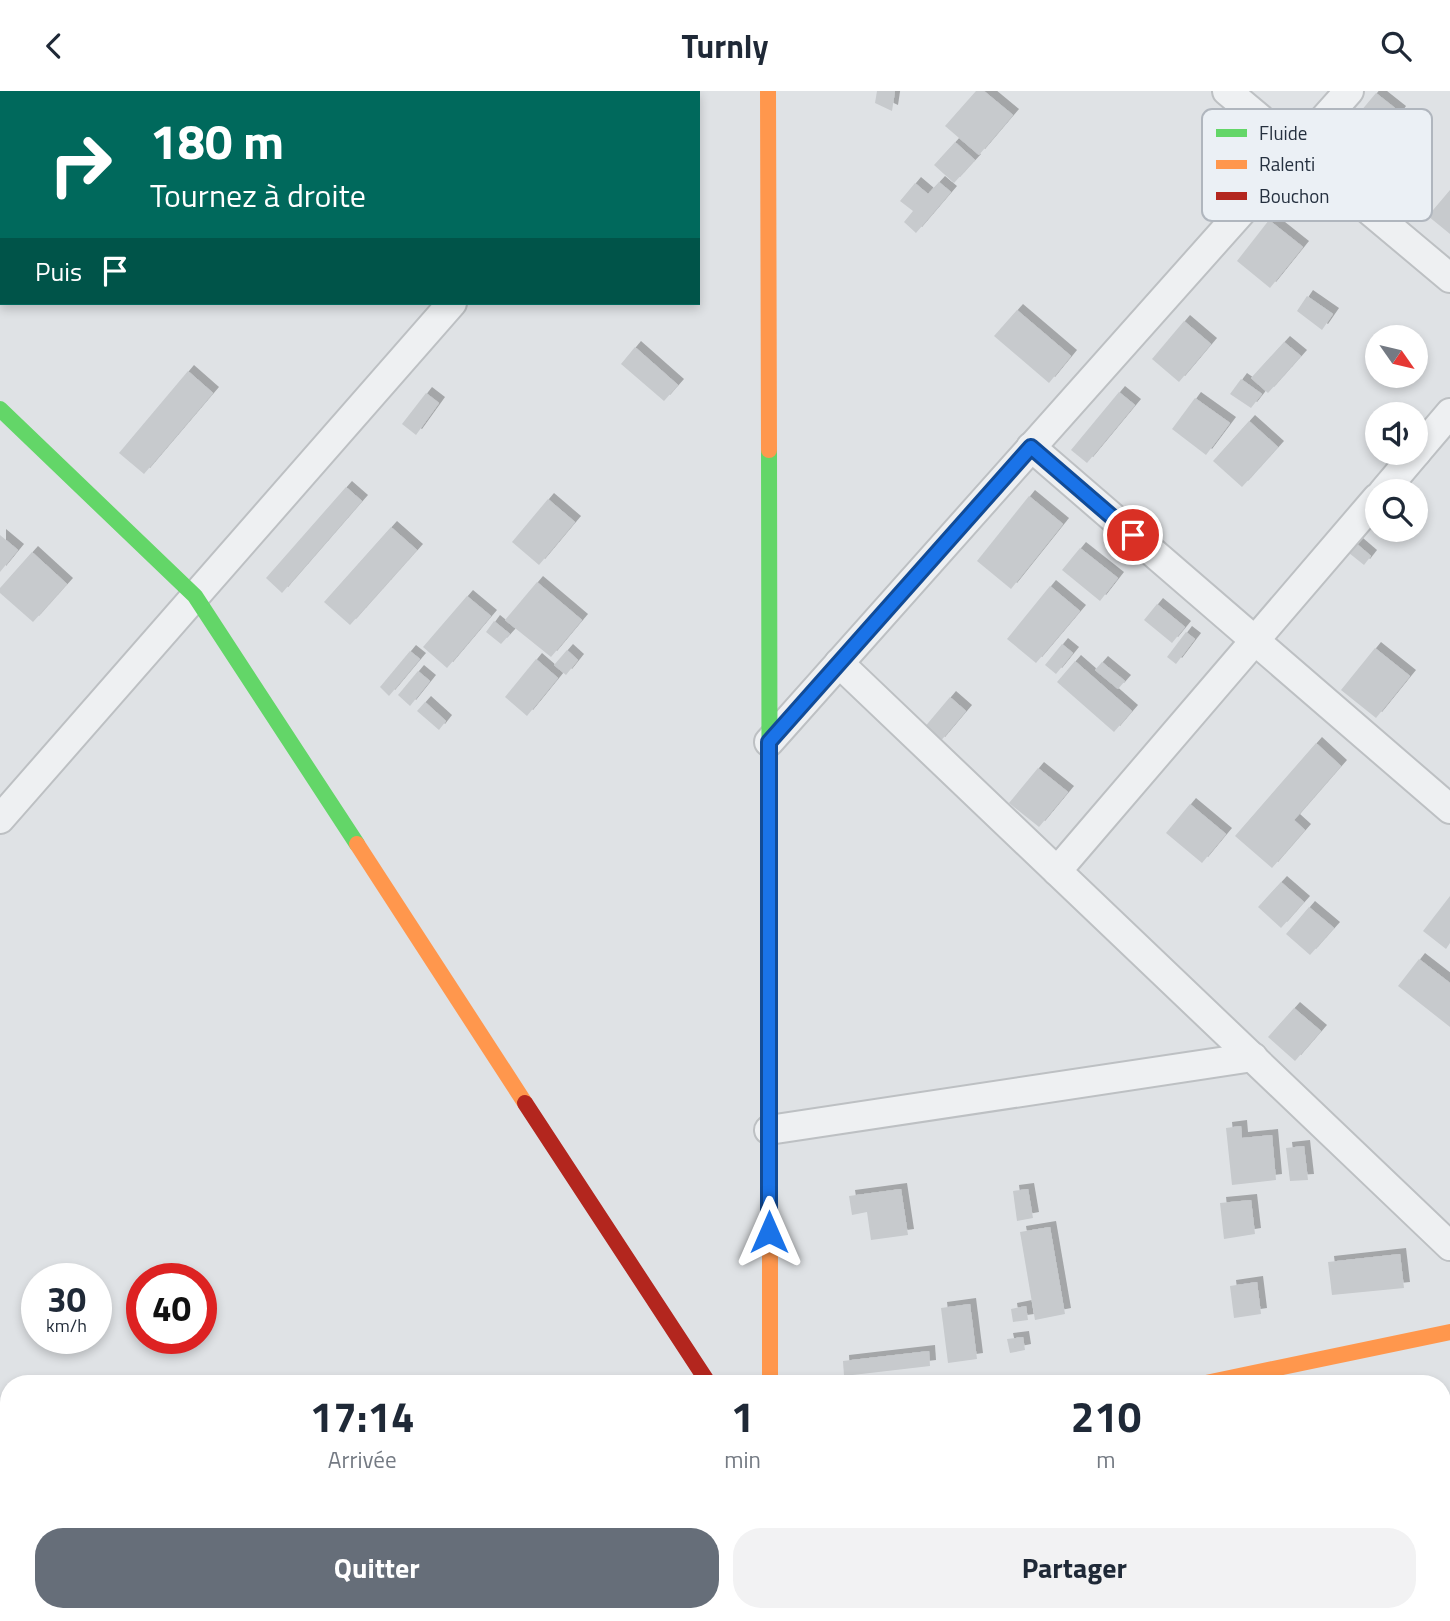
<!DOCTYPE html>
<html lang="fr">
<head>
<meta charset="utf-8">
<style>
	body { margin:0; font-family:"Titillium Web",sans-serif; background:#f2f2f3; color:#1f2937; height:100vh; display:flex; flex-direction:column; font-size:26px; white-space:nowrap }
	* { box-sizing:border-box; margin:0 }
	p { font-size:23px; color:#747a83 }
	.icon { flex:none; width:38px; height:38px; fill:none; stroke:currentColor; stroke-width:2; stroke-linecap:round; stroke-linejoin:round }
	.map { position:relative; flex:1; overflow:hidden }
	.side { position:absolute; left:0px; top:1284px; width:1451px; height:247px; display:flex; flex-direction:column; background:#fff; border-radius:28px 28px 0 0; box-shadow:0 4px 10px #0003 }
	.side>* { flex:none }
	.hud { position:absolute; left:0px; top:0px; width:700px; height:214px; box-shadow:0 4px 10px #0003; background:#00695c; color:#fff; overflow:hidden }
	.needle { width:46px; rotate:124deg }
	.controls { position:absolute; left:1365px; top:234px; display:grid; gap:14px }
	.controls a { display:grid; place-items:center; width:63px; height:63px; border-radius:50%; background:#fff; box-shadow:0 4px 10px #0003; font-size:35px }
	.speed { position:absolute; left:21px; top:1172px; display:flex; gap:14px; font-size:35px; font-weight:700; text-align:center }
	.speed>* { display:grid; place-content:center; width:91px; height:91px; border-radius:50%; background:#fff; box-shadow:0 4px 10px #0003; line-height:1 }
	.speed small { font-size:18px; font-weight:400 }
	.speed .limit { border:10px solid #d22; background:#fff; color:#111 }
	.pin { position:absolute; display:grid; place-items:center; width:60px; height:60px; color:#fff; margin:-30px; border:4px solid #fff; border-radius:50%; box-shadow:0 2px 7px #0007 }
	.me { position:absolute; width:77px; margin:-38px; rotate:0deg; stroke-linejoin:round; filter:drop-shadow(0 0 5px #0008) }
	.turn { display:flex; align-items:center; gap:24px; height:147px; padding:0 35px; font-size:32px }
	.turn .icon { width:91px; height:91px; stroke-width:2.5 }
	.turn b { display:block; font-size:49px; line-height:60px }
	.then { display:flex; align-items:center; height:66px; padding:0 35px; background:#0003; gap:14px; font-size:26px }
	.eta { display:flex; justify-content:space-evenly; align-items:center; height:119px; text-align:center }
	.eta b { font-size:42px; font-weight:700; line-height:49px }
	.button { display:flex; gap:14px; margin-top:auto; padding:14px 35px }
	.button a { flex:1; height:80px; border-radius:28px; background:#666e79; color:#fff; font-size:28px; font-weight:700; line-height:80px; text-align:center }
	.button a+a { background:#f2f2f3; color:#1f2937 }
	header { display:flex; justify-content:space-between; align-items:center; height:91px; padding:0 35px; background:#fff; font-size:32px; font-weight:700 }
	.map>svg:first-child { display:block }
	.building { fill:#c7cacd; filter:url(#shadow) }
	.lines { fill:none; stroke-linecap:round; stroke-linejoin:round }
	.street-casing { stroke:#bdc0c3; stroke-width:32 }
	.street { stroke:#eef0f2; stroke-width:28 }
	.fast { stroke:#63d668; stroke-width:16 }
	.slow { stroke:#ff974d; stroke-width:16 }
	.jam { stroke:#b3261e; stroke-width:16 }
	.route-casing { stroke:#114b97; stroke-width:18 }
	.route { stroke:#1a73e8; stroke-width:12 }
	.key { fill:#ebf0f5; stroke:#b0b6be; stroke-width:2 }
	.key-label { font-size:19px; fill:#25303f }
</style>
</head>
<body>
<header><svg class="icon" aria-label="back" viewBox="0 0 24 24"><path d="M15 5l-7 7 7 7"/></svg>Turnly<svg class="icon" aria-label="search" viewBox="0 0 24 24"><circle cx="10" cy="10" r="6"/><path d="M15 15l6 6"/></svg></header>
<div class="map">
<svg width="1450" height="1530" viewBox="0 0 1450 1530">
	<defs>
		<filter id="shadow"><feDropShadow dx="6" dy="-6" stdDeviation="0" flood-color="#0004"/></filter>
	</defs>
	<rect width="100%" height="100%" fill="#dfe2e5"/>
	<g class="building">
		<path d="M877 0H895L892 20 875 12Z"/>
		<path d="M976 0H984L1013 24 979 64 945 35Z"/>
		<path d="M1376 2 1400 21 1368 68 1340 45Z"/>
		<path d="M955 51 975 69 954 92 934 74Z"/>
		<path d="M939 91 951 101 916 142 904 131 913 120 900 110 915 92 928 103Z"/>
		<path d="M1450 99V143L1428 125Z"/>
		<path d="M1269 129 1303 156 1270 197 1237 170Z"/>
		<path d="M1307 205 1333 223 1322 239 1297 220Z"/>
		<path d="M1017 219 1071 265 1049 292 994 245Z"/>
		<path d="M1184 230 1211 253 1179 291 1152 268Z"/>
		<path d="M1284 251 1301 265 1268 302 1251 287Z"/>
		<path d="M635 256 678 294 664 310 621 273Z"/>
		<path d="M188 280 213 302 144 383 119 362Z"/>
		<path d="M1241 288 1262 303 1251 317 1230 303Z"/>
		<path d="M1119 301 1135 314 1087 372 1071 359Z"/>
		<path d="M426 302 439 312 416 344 402 333Z"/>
		<path d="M1195 307 1230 332 1206 364 1172 338Z"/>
		<path d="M1249 330 1278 356 1242 396 1213 370Z"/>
		<path d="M346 396 362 410 282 502 266 487Z"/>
		<path d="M1029 405 1063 433 1011 498 977 470Z"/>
		<path d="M548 408 575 431 539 474 512 451Z"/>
		<path d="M391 436 417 459 350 534 324 511Z"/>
		<path d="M0 444 18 459 0 481Z"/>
		<path d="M1357 453 1371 465 1364 474 1349 462Z"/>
		<path d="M1080 457 1118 487 1100 510 1062 479Z"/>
		<path d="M32 461 67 493 33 531 0 502V497Z"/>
		<path d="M537 491 582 529 551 566 505 529Z"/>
		<path d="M1050 495 1080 520 1036 572 1007 548Z"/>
		<path d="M467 505 491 525 447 577 423 556Z"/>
		<path d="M1157 513 1185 536 1172 552 1144 529Z"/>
		<path d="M494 530 510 543 501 553 486 541Z"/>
		<path d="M1186 541 1195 548 1176 573 1167 566Z"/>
		<path d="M1062 553 1073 562 1056 583 1045 574Z"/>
		<path d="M1375 557 1410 585 1376 627 1341 599Z"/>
		<path d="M567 559 578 569 566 584 554 574Z"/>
		<path d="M410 560 420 568 389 605 380 596Z"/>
		<path d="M536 568 558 587 527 625 505 606Z"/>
		<path d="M1075 570 1132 620 1114 641 1057 591Z"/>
		<path d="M1102 571 1125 590 1118 598 1095 579Z"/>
		<path d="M418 580 430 590 410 615 398 604Z"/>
		<path d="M950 606 966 620 939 652 923 638Z"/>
		<path d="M425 611 446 630 439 639 417 620Z"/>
		<path d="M1316 652 1341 675 1294 729 1305 739 1272 777 1235 745Z"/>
		<path d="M1038 677 1068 701 1039 736 1009 712Z"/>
		<path d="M1190 713 1226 743 1202 772 1166 742Z"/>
		<path d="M1281 791 1304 811 1281 837 1258 816Z"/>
		<path d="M1450 805V852L1446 858 1423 840Z"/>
		<path d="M1309 816 1334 837 1310 864 1286 843Z"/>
		<path d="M1419 868 1450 892V936L1398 895Z"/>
		<path d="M1294 917 1321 940 1295 970 1268 946Z"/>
		<path d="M1241 1035 1242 1047 1272 1044 1276 1089 1232 1094 1226 1037Z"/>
		<path d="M1304 1055 1308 1089 1290 1090 1286 1057Z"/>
		<path d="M901 1098 908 1144 871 1149 867 1121 852 1124 849 1105Z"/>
		<path d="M1028 1098 1033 1127 1017 1130 1013 1100Z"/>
		<path d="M1251 1109 1255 1143 1224 1148 1220 1112Z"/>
		<path d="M1050 1136 1065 1223 1035 1229 1020 1141Z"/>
		<path d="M1400 1163 1404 1197 1332 1204 1328 1171Z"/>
		<path d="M1257 1191 1261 1223 1234 1227 1230 1195Z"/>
		<path d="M970 1213 977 1268 948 1272 941 1217Z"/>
		<path d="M1026 1215 1028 1229 1013 1231 1011 1218Z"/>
		<path d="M1023 1246 1025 1259 1010 1262 1007 1248Z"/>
		<path d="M929 1260 930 1275 844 1285 843 1270Z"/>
		<path d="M547 1522H554L580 1530H545Z"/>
	</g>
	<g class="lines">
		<g class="street-casing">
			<g id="street">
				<path d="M1227 0 1450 187"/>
				<path d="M637 2 638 0"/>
				<path d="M1031 356 1450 718"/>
				<path d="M1416 362 1450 322"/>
				<path d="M1383 401 1416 362"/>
				<path d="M839 572 1450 1155"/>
				<path d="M769 651 1349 0"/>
				<path d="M0 728 452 212"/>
				<path d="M1057 780 1377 407"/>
				<path d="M769 1039 1253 966"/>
				<path d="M333 1522 348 1530"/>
				<path d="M1325 1522 1326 1530"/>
				<path d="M139 1530 145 1522"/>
				<path d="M712 1530 715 1522"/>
			</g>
		</g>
		<use href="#street" class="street"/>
		<g class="fast">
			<path d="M0 318 195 505 357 753"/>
			<path d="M769 359 770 978"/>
			<path d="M0 1529 49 1522"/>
		</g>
		<g class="slow">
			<path d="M768 0 769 359"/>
			<path d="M357 753 525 1012"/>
			<path d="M770 978V1293"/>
			<path d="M1201 1293 1450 1241"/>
		</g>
		<path class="jam" d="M525 1012 709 1293"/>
	</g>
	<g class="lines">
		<g class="route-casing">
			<path id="route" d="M769 1141V651L1031 356 1133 444"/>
		</g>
		<use href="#route" class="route"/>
	</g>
	<rect x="1202" y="18" width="230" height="112" rx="10" class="key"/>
	<rect x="1216" y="38" width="31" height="8" fill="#63d668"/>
	<rect x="1216" y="69" width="31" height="9" fill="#ff974d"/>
	<rect x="1216" y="101" width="31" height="8" fill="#b3261e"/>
	<g class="key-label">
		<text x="1259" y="49">Fluide</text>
		<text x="1259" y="80">Ralenti</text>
		<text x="1259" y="112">Bouchon</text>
	</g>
</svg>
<div class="controls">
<a><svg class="needle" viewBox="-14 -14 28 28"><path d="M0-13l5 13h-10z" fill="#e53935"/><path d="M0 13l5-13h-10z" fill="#747a83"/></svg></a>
<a><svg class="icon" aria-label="sound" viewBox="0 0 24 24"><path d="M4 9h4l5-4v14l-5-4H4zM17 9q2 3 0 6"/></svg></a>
<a><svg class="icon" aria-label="search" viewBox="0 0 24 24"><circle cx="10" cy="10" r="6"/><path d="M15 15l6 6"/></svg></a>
</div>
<div class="speed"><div>30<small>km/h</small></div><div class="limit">40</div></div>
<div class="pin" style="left:1133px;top:444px;background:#d93025"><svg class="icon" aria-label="arrive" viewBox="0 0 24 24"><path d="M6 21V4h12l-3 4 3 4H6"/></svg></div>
<svg class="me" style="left:769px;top:1141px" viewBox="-20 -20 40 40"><path d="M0-17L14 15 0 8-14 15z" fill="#1a73e8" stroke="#fff" stroke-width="4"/></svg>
<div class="hud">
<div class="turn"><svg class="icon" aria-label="right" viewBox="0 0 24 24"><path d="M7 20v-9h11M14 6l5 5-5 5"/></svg><div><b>180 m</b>Tournez à droite</div></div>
<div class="then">Puis<svg class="icon" aria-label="arrive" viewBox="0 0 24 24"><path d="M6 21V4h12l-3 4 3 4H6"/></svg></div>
</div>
<section class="side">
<div class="eta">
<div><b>17:14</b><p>Arrivée</p></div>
<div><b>1</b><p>min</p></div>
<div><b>210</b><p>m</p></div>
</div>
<div class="button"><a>Quitter</a><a>Partager</a></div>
</section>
</div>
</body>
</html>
